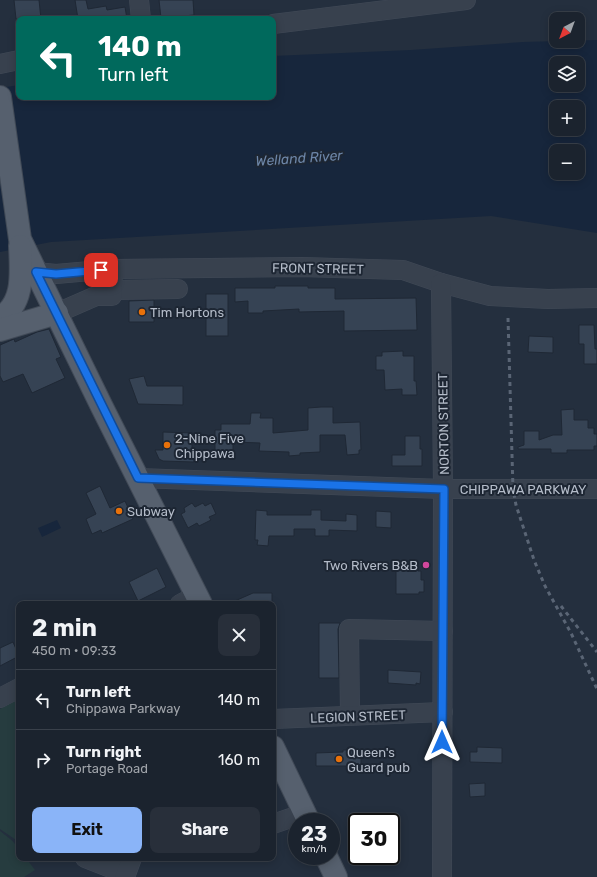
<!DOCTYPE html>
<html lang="en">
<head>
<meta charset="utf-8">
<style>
	body { margin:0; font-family:Rubik,sans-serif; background:#282f3a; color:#f1f3f6; height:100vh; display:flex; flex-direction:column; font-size:15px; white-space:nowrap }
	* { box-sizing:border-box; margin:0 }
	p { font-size:13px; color:#a0a4aa }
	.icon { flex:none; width:22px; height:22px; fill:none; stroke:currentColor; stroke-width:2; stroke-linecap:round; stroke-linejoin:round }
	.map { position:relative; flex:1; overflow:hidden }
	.details { position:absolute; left:16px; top:601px; width:260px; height:260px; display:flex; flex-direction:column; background:#1b232e; border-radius:8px; box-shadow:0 2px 10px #0003,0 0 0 1px #39404a }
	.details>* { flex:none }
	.banner { position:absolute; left:16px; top:16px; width:260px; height:84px; border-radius:8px; box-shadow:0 2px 10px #0003,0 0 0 1px #39404a; background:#00695c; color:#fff; overflow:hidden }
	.needle { width:26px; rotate:221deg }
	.tools { position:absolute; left:549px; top:12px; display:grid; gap:8px }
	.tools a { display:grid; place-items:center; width:36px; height:36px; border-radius:8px; background:#1b232e; box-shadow:0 2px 10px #0003,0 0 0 1px #39404a; font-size:20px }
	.speed { position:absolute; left:288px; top:813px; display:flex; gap:8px; font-size:20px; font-weight:700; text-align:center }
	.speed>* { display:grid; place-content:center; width:52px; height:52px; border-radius:50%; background:#1b232e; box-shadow:0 2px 10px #0003,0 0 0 1px #39404a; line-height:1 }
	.speed small { font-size:10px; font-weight:400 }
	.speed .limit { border:2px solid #111; border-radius:6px; background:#fff; color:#111 }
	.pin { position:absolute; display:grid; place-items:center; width:34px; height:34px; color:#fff; margin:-17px; border-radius:8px; box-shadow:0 2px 6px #0006 }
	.me { position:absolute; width:44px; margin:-22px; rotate:0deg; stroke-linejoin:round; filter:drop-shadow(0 0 3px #0008) }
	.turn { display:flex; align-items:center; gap:14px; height:84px; padding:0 16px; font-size:18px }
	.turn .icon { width:52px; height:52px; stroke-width:2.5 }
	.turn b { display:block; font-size:28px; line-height:34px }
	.round { display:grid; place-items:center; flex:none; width:42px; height:42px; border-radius:8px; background:#282f3a }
	.summary { display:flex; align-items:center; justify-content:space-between; height:68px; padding:0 16px }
	h1 { font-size:24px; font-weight:700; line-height:30px }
	.button { display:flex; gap:8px; margin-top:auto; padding:8px 16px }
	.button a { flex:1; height:46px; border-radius:8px; background:#8ab4f8; color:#111; font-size:16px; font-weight:700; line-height:46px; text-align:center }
	.button a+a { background:#282f3a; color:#f1f3f6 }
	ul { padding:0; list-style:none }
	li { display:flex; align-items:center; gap:12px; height:60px; padding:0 16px; border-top:1px solid #39404a }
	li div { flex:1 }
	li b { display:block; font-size:15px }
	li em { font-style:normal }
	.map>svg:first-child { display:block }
	.green { fill:#263c3f }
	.water { fill:#17263c; fill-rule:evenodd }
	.building { fill:#364354; stroke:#1f2835 }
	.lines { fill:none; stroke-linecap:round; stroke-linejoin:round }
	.minor-casing { stroke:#414a57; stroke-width:20 }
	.major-casing { stroke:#414a57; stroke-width:24 }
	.minor { stroke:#38414e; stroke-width:19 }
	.major { stroke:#56606e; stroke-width:22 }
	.rail { stroke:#5a6575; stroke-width:3; stroke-dasharray:4 4; stroke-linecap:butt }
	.route-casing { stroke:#114b97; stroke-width:10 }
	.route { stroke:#1a73e8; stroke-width:7 }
	.food-dot { fill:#e8710a; stroke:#1d2633; stroke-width:1.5 }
	.hotel-dot { fill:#d1479c; stroke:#1d2633; stroke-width:1.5 }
	.labels { text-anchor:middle; stroke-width:4; stroke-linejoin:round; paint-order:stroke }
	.street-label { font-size:13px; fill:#b4bcc9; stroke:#1d2633 }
	.poi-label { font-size:13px; fill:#b4bcc9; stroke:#1d2633; text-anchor:start }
	.water-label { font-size:14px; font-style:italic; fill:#6d86a8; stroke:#1d2633 }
</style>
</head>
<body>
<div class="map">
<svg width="597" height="877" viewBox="0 0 597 877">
	<rect width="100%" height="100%" fill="#242f3e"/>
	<g class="green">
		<path d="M19 699V842L0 829V709Z"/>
		<path d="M0 831C11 840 19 843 19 858H26L35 870 24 877H0Z"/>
	</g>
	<g class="water">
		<path d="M597 40V233L491 216 51 242 0 252V88L19 85V97H273V56L411 50 523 42ZM556 63H578V85H556ZM556 107H578V129H556ZM556 151H578V173H556Z"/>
		<path d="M57 520 61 528 42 537 38 528Z"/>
	</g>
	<g class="building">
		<path d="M14 0H39L41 19H16Z"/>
		<path d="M75 0H86L88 9 106 6 107 10 125 7 127 19H78Z"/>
		<path d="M159 0H193L194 15 161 18Z"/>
		<path d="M275 286H308V288H335V299L416 298 417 330 344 331V311L299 312V309L263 311V313H248V301L235 302V288H275Z"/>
		<rect x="206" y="294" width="22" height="42"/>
		<path d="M154 300V322H129V301Z"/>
		<path d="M579 325H594L595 349H597V364H584V344H579Z"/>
		<path d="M49 329 61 357 56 359 65 378 32 393 23 374 3 382 0 376V345L14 339 15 342 37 332Z"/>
		<path d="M529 336 553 337V353L528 352Z"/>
		<path d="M403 351V356H414V381H416L417 395H402V389L385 390 384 370H376V356H382V352Z"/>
		<path d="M144 376 147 386H183V405L138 404 129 379Z"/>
		<path d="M321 407H333V423L360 422 361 450H359V454L347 455 345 435H320V452L300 453V455L289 456V452L259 451 260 443 233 442V452H215V430H221V424H250L251 413H261L260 418H273V433L308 430V408Z"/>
		<path d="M574 409V420H588V428H594V434H597V446H594V450H567V453H551V449H518V447L524 445V431H539V440L553 435H562L561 410Z"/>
		<path d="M163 432 192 433V451H194V462L163 461 159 459 155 450H163Z"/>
		<path d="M405 436H420V449H422V466H392V455H405Z"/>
		<path d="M100 486 110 508 125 501 133 519 102 533 101 530 92 534 86 519 96 514 86 493Z"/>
		<path d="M192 503 195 507 203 503 205 506 211 503 216 514 209 517 211 520 199 526 197 523 188 528 181 514 185 512 184 508Z"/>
		<path d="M256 510 267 511V515H311V510H321V520L346 521V514L357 515V531L329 530V536H315V529H294V536H269L268 546 257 545 258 540H255Z"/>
		<path d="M376 511 391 512V528L376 527Z"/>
		<path d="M157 568 166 587 138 601 129 582Z"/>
		<path d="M418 569V571H421V580H424V592H419V594H396V570Z"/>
		<path d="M253 593H272V604H228Z"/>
		<path d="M319 623H340L338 629 339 678H319Z"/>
		<path d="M13 642 19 656 0 666V648Z"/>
		<path d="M388 670 421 672 420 684 416 683V685L388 683Z"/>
		<path d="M477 747 502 748V763L470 762V752H477Z"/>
		<path d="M343 750H361V766H316V753L343 752Z"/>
		<path d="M485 783V796L470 797 469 784Z"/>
	</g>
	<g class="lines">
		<g class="minor-casing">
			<g id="minor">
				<path d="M139 0 141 19"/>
				<path d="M273 24 466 0"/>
				<path d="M0 64 19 60"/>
				<path d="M36 272 56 274 113 269 302 267 403 270 441 283 490 296 548 299 597 298"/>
				<path d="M441 283 443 489 442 877"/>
				<path d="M112 290 178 289"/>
				<path d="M57 313 96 296H112L113 269"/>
				<path d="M138 478 443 489H597"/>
				<path d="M180 604 197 595"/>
				<path d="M0 698 19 688"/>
				<path d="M350 716 349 629 443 631"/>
				<path d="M273 719 443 712"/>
				<path d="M273 824 305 813"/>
				<path d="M85 858 126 874"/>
				<path d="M125 877 132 858"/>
			</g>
		</g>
		<g class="major-casing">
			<g id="major">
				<path d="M0 97 20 239 102 407 201 604"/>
				<path d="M0 318C25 303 21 272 20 246"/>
				<path d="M0 330 57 313"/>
				<path d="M273 747 309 822"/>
				<path d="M326 856 336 877"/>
			</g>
		</g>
		<use href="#minor" class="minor"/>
		<use href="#major" class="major"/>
		<g class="rail">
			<path d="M508 318 513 489 516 505 534 560 545 586 571 633 597 689"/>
			<path d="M561 606 597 652"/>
		</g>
	</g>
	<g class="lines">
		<g class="route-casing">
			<path id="route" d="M101 270 56 274 36 272 138 478 444 489 442 742"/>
		</g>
		<use href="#route" class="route"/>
	</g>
	<g class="food-dot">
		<circle cx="142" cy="312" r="4"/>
		<circle cx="167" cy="445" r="4"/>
		<circle cx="119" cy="511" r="4"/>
		<circle cx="339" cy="759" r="4"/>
	</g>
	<circle class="hotel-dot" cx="426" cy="565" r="4"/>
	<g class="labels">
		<g class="street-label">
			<text transform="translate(318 268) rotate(1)" y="5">FRONT STREET</text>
			<text transform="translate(443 424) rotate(-91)" y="5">NORTON STREET</text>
			<text x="523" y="494">CHIPPAWA PARKWAY</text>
			<text transform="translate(358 716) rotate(-2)" y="5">LEGION STREET</text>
		</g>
		<g class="poi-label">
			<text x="150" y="317">Tim Hortons</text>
			<text x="175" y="443">2-Nine Five<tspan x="175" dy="15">Chippawa</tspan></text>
			<text x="127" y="516">Subway</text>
			<text x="418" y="570" text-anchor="end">Two Rivers B&amp;B</text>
			<text x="347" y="757">Queen's<tspan x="347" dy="15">Guard pub</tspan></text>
		</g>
		<g class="water-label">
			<text transform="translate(299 158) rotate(-4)" y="5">Welland River</text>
		</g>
	</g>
</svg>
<div class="tools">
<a><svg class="needle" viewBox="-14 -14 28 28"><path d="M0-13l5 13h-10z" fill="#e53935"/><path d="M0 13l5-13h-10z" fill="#a0a4aa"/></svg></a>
<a><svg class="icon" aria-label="layers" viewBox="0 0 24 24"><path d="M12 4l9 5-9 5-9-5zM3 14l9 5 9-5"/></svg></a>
<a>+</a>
<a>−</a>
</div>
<div class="speed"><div>23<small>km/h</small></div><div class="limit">30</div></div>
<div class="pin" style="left:101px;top:270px;background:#d93025"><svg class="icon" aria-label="arrive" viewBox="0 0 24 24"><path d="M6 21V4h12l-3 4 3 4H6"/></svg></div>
<svg class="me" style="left:442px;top:742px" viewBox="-20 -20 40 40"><path d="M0-17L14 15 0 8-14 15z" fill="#1a73e8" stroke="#fff" stroke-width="4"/></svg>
<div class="banner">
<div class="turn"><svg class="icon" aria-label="left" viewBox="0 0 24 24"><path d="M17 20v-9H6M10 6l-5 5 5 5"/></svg><div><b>140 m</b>Turn left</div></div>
</div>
<section class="details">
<div class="summary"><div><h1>2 min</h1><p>450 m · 09:33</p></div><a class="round"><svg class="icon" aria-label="close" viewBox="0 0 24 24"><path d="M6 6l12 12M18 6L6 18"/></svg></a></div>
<ul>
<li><svg class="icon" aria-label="left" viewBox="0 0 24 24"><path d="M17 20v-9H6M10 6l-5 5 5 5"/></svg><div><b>Turn left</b><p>Chippawa Parkway</p></div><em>140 m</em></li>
<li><svg class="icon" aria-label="right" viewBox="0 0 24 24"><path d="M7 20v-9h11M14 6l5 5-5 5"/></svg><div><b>Turn right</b><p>Portage Road</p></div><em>160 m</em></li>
</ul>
<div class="button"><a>Exit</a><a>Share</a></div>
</section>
</div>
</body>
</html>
